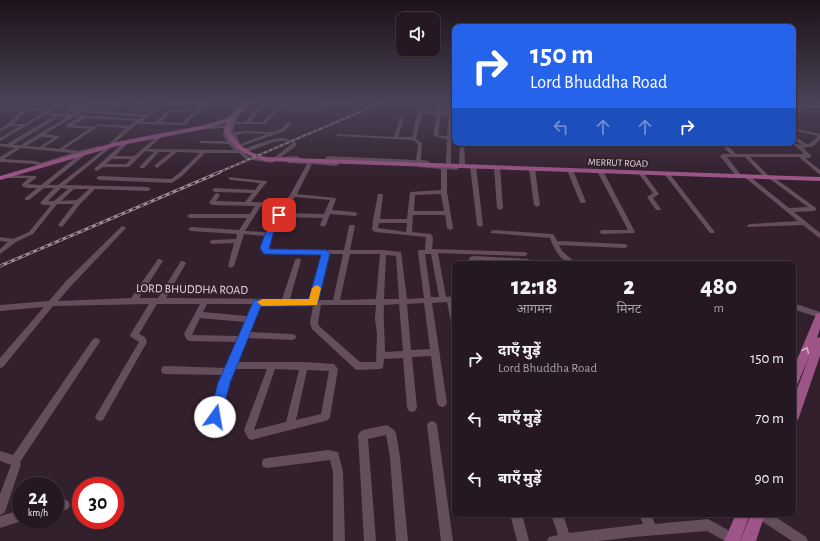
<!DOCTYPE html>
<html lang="hi">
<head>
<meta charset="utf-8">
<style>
	body { margin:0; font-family:"Alegreya Sans","Noto Sans Devanagari",sans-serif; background:#2e212a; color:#f1f3f6; height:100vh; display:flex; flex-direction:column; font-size:15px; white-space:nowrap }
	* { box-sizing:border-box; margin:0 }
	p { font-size:13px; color:#a4a0a5 }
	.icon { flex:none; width:22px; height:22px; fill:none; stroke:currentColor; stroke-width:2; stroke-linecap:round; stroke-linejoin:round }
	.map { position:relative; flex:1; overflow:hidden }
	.side { position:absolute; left:452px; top:261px; width:344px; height:256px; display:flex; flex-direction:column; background:#261822; border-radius:8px; box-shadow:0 1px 3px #0004,0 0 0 1px #423740 }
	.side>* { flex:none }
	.top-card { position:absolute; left:452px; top:24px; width:344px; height:122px; border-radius:8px; box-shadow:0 1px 3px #0004,0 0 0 1px #423740; background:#2563eb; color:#fff; overflow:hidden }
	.fabs { position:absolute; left:396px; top:12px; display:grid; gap:8px }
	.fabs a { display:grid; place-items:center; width:44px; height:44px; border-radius:8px; background:#261822; box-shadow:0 1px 3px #0004,0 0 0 1px #423740; font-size:20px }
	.speed { position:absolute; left:12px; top:477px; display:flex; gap:8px; font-size:20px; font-weight:700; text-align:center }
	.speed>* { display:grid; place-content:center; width:52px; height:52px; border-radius:50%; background:#261822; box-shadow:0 1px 3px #0004,0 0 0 1px #423740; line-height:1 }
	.speed small { font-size:10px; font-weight:400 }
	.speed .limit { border:6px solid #d22; background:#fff; color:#111 }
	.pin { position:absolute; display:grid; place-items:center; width:34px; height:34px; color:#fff; margin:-17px; border-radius:8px; box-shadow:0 2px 6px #0006 }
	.me { position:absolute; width:44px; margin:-22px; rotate:13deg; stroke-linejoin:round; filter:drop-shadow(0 0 3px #0008) }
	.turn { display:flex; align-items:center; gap:14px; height:84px; padding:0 12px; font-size:18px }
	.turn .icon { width:52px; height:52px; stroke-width:2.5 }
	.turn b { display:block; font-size:28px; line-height:34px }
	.lanes { display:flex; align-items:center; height:38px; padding:0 12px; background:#0003; justify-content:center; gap:20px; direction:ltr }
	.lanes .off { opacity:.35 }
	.eta { display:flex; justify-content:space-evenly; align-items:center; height:68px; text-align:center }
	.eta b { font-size:24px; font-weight:800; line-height:28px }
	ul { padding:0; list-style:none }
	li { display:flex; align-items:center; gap:12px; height:60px; padding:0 12px }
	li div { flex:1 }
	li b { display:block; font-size:15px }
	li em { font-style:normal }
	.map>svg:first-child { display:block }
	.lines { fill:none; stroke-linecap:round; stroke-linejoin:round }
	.minor { fill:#644e5c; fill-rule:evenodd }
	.major { fill:#9d5487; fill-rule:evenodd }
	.rail-far1-casing { stroke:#998993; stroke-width:2 }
	.rail-casing { stroke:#998993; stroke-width:3 }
	.rail-far1 { stroke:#33202d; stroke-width:1; stroke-dasharray:3; stroke-linecap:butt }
	.rail { stroke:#33202d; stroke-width:1.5; stroke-dasharray:4; stroke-linecap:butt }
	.oneway { stroke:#ceafc4 }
	.route { fill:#2563eb; stroke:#184099 }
	.slow { fill:#f59e0b }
	.labels { text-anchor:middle; stroke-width:4; stroke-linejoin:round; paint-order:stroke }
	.far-street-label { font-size:10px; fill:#e3d6de; stroke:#33202d }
	.street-label { font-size:12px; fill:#e3d6de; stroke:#33202d }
</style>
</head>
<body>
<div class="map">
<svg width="820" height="541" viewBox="0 0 820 541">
	<rect width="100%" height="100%" fill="#33202d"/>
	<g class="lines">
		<g class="minor">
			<path d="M33 102H37L28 108H51L61 102H63V104L49 113 71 114 76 112 67 111V109L78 104 80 105 79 106 73 109 79 110 93 102H117L120 103 110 110 108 109 114 104 96 103 85 110 145 115 149 112 131 111 129 110 131 109 152 110 155 108 136 104 135 103 137 102 160 108 141 122H155L169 110H186V112H171L161 122 182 123 201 105 169 103 167 102H209L185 125 137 124 112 145 110 144V143L126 128 99 126 64 149 79 151 99 146 101 147 82 154 84 155V156L48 185H58L107 147 109 148V149L65 185 148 187 151 189 148 191 95 189 81 203 63 226 61 227 58 225 74 204H57L33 234 16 242 0 254V249L8 242 0 241V237L13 239 29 232 51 205H43L40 203 54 188H44L29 200H25V198L37 188H27L22 186V184L29 178H6L3 176 4 175 36 176V178L28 184 41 185 80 154 53 162 42 167 35 164 0 162V157L15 148 0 146V144H7L54 116 45 115 0 141V138L20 126H10L0 132V129L10 122 22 110 0 111V109L22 108ZM27 110H47L25 124H13ZM81 112 142 117 139 119 77 115ZM60 116 67 117 21 145H13ZM73 117H79L66 125V127L89 129 59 149 44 147 60 137 58 136 45 134ZM85 118 136 121 129 126 98 124 92 127 73 125ZM41 137 53 138 39 147 26 146ZM21 148 73 153 41 163 36 161 4 159ZM61 188 68 189 54 201H48ZM74 189H89L77 200 61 201Z"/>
			<path d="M242 102H246L230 120 229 125 236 114 248 102H252L242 112 236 122H245L263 102H267L250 122H262L278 107 316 108 322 102H356L346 105 324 104 320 109 317 110 279 109 265 124H235L233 130 234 132 246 131 272 132 281 129 288 122 292 123 285 131 239 147H237L230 134 229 127 227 136 235 146 241 150C253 146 279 134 290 140L288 141H277L244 153 249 157 270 159V158L275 157 294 142 296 143V146L281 157 297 156 300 158 299 159 274 160V162L272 163 246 159 239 153H205L182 176 172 183 99 180 96 178 99 176 171 179 178 174 200 153 177 152 157 168 155 167V165L171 152H159L144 168H140V166L154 152 145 151 129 167H103L97 171 94 169 124 142 128 143 115 156H134L160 134 162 135V136L148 149 234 150 229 144 201 143 199 142 201 141H227L223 136 224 128 202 129 200 128 202 127 225 125 226 119ZM246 133 267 134 240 144 236 135ZM112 159H131L126 164H106Z"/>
			<path d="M439 102H443L441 112H450L451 102H455L454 113H455V115H454L451 138V164L446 163 447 139 433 136 437 114 422 113 416 139 422 143 421 160 429 161V163L328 160 325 158 328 156 416 160 418 144 413 140 338 136 336 135 338 134 394 137 400 118 402 117 404 118 398 137H412L418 111 437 112ZM441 114 449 115 447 136 438 135Z"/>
			<path d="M793 105 820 106V108L793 107Z"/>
			<path d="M793 128 820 134V139L814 146 803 148 812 156 809 158H805L820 170V175L799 157H750L769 176H772L816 208V210L814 211 794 212 820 233V238L818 237 803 225 748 227 747 226 748 225 750 224 798 221 743 176V174H747L789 208 808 207 767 177H764L745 157H727L741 175 738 177 736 176 720 156 723 154H730L720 143H725L736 154H804L797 147 793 145 733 144 731 143H793L801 145H802L793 139V136C807 142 805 150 818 136L793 130Z"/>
			<path d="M460 143H464L465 164 462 166 459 164Z"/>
			<path d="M290 160 338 163V165L336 166 312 164 297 194 335 198 336 199 332 210 355 212 358 214 355 216 330 214 326 225 323 227 320 225 323 218 281 217 272 234 269 250H344L349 226 350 225H354L355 226 350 250H383L401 252 407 299 424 298 418 252 419 250H425L426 237 375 232 372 230 373 222 372 221 373 220 378 194H382L383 195 380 219H407L410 192 441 190V169L418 167V165L420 164 456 166 459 168 456 170 447 169V192L453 228 452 229 450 230 447 228 445 215H413L412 232 431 234 433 238 432 249 525 252 528 254 525 256 438 253 446 297 455 296V325L452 324 451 322 447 302 432 303 447 403 445 406 442 407 439 406 437 403 431 356 412 357 417 408 415 411 412 412 409 411 407 408 403 358 384 359 383 368 380 369 358 370 355 369 312 329 310 323 313 306 310 305 260 304 249 332 292 334 295 335 296 337 295 339 292 340 246 338 237 362H304L334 364 338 369 330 417 328 420 325 421 251 440 248 438 244 430 267 369H234L228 383 216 427 214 430 211 432 208 430 206 427 223 375 165 374 162 373 161 370 162 367 165 366 226 368 237 342 190 341 187 340 184 334 200 304H157L139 334 145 337 147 342 103 420 100 421 97 420 95 417 139 342 131 337 130 335 149 304 53 306 3 367 0 368V358L44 307 0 311V305L49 301 66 281 121 227 123 226 126 228 125 229 72 285 58 301 131 298 158 259H160L163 261 139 298H158L181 261H183L186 263 166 298 282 299 295 260 298 258 301 260 290 299H310L322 254H265L262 249 265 236 244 234 234 266 231 268 228 266 234 243 212 244 209 242 212 240 236 239 237 234 191 231 188 229 191 227 239 230 247 218H190L187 216 190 214H250L255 206 212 205 209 203 215 194 217 193 220 195 216 201 245 202 252 193 215 192 212 190 215 188 255 190 260 183 231 180 228 178 229 177 266 181 267 182 251 202 284 203 290 195 307 164 288 163 287 162ZM441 194 444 211H414L415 195ZM295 197 330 200 324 214 283 213ZM261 206 282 207 267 232 245 231ZM379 223H407L406 232 378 228ZM329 254H343L333 300H318ZM350 254H380L376 299 340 300ZM425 254H431L439 297H431ZM386 255 396 256 399 299H384ZM424 303 430 349 411 350 407 304ZM207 304H252L247 316 203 312ZM399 304 403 351 385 352C385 336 383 321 384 305ZM321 305H376L375 319 377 334 376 362H360L319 326 318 323ZM200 318 245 322 239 336 192 335ZM275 369 299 370 286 422 254 430ZM307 370 329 371 321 414 296 420Z"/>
			<path d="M473 164 476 166 483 225 480 227 477 225 470 166Z"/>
			<path d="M497 165 500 167 503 208 500 210 497 208 494 167Z"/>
			<path d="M532 167 535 169 540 205 537 207 534 205 529 169Z"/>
			<path d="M570 168 573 170 586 202 585 203H581L580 202 567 170Z"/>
			<path d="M600 169 603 171 635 232 634 233 602 234 599 232 602 230H628L597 171Z"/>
			<path d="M641 171 643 172 659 194 653 198 661 209 660 210H656L647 197 653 193 638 173Z"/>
			<path d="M667 172 669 173 714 231 715 232 714 233H710L665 175V173Z"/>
			<path d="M493 230 552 234 554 235 557 241 625 244 628 246 625 248 559 245 562 251 577 264C561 264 555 251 550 238L491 233 490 232Z"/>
			<path d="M475 256 528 259 531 261 528 263 476 260V264H470L469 259 470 257Z"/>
			<path d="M793 303 820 312V318L793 309Z"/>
			<path d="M96 338 99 339 100 341 99 343 20 462 21 464 6 509 4 513 0 515V494L11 465 0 461V451L13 455 93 339Z"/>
			<path d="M432 421 435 422 437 425 453 541H441L427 425 429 422Z"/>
			<path d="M387 425 394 430 396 433 400 457 408 541H396L390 457 386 435 368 439 376 541H364L358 435 360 432 363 430Z"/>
			<path d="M328 450 338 452 343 472 345 541H333V472L330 460 267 468 263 467 262 463 263 459 267 458Z"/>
			<path d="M64 499 68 501 70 505 68 509 55 513V501Z"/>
			<path d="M21 510V520H25L0 528V516Z"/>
			<path d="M510 514H522L529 541H517Z"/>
			<path d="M551 514H563L569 533 643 524 639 514H651L655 524 708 519 737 535 739 539 738 541H725L707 531 633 537 599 541H547L549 537 558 535Z"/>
			<path d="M755 514H771L806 537 808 541H792L757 518Z"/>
		</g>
		<g class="major">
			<path d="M244 102H250L234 119 230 131C237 146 250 153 266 157L820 177V181L266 161C247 156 233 149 224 131L227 122 205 129 117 146 0 180V176L116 142 204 125 229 118Z"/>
			<path d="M820 313V329L817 338 820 337V356L799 417 797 421 793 423V400L809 357 797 385 793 387V369L815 317 816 314Z"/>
			<path d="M736 514H750L740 541H724Z"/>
			<path d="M751 514H765L756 541H740Z"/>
		</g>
		<g class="rail-far1-casing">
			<path id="rail-far1" d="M217 173 383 102"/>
		</g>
		<g class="rail-casing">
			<path id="rail" d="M0 266 220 172"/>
		</g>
		<use href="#rail-far1" class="rail-far1"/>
		<use href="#rail" class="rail"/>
	</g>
	<defs><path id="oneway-chevron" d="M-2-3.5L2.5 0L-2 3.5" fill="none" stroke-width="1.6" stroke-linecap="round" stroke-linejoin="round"/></defs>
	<use class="oneway" href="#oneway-chevron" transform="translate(806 350) rotate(-67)"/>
	<linearGradient id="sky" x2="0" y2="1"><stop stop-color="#1c1219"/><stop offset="0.58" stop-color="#4a4257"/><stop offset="1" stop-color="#4a4257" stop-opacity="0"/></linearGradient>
	<rect width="820" height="177" fill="url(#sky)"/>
	<path class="route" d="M277 213 283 215 273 234 269 249 326 250 330 253 318 303 313 306H261L230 383 221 417 219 421 215 423 210 421 209 417 218 383 254 300 309 299 321 255 267 254H264L260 248 265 234Z"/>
	<path class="slow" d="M317 285 321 288 317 305 262 306 257 302 262 299H309L312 288Z"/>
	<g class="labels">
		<g class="far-street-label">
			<text transform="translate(618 162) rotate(2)" y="4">MERRUT ROAD</text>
		</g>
		<g class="street-label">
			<text transform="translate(192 289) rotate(1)" y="4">LORD BHUDDHA ROAD</text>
		</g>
	</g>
</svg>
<div class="fabs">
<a><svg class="icon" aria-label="sound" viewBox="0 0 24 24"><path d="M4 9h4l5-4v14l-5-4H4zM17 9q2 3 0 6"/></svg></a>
</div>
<div class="speed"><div>24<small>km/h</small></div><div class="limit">30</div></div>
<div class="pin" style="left:279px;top:215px;background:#d93025"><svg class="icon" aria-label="arrive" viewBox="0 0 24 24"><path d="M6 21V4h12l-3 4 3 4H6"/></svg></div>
<svg class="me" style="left:215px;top:417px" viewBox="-20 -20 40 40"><circle r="19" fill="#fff"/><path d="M0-13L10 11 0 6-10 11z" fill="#2563eb"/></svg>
<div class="top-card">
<div class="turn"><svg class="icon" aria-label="right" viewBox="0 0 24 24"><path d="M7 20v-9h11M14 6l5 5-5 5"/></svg><div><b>150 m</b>Lord Bhuddha Road</div></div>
<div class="lanes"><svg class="icon off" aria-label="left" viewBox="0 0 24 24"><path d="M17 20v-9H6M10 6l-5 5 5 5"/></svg><svg class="icon off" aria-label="ahead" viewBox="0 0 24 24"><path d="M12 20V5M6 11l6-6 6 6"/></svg><svg class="icon off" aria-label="ahead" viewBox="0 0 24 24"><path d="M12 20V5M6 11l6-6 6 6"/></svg><svg class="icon" aria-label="right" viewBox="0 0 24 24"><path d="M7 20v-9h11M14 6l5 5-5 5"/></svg></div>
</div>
<section class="side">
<div class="eta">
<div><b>12:18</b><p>आगमन</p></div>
<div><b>2</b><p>मिनट</p></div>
<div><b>480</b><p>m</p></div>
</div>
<ul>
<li><svg class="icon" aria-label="right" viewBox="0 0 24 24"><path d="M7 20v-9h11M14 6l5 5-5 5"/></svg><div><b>दाएँ मुड़ें</b><p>Lord Bhuddha Road</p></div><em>150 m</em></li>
<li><svg class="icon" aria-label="left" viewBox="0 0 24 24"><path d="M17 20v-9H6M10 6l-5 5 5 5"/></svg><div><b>बाएँ मुड़ें</b></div><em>70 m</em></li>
<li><svg class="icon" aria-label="left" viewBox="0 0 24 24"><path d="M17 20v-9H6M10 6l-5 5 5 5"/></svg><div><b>बाएँ मुड़ें</b></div><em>90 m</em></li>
</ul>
</section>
</div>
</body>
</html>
